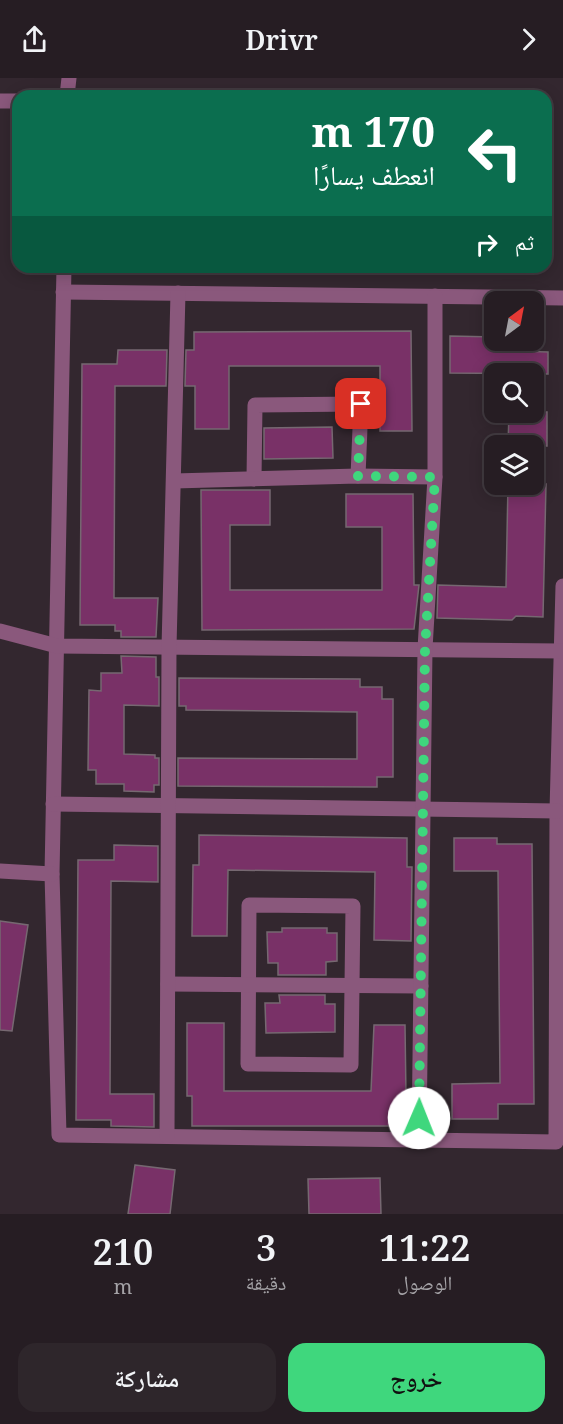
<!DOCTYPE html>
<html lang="ar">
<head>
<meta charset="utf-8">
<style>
	body { margin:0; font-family:"Noto Serif","Noto Naskh Arabic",serif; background:#2e262b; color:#f1f3f6; direction:rtl; height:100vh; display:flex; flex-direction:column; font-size:22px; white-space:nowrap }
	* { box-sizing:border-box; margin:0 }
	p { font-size:20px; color:#a4a2a6 }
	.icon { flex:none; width:33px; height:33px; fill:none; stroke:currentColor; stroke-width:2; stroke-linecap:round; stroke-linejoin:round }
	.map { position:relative; height:1136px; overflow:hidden; direction:ltr }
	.details { display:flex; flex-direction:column; background:#261d23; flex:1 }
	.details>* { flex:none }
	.guide { position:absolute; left:12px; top:12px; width:540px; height:183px; border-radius:18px; box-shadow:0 3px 15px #0003,0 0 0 2px #423b41; direction:rtl; background:#0b6e4f; color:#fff; overflow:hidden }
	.needle { width:39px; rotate:32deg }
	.tools { position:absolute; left:484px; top:213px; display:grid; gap:12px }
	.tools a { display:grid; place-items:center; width:60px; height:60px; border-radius:12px; background:#261d23; box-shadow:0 3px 15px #0003,0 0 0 2px #423b41; font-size:30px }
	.pin { position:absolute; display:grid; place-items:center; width:51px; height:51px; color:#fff; margin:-26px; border-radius:12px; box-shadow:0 3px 9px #0006 }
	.me { position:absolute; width:66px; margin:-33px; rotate:1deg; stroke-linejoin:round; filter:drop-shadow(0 0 4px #0008) }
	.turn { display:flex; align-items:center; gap:21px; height:126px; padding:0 18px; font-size:27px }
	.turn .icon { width:78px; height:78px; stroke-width:2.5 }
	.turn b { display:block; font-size:42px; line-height:51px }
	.then { display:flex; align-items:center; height:57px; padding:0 18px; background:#0003; gap:12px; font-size:22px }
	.eta { display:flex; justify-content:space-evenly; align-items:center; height:102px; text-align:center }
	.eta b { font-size:36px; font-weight:600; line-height:42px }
	.button { display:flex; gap:12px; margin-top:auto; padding:12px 18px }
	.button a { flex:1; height:69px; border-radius:18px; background:#3fd77d; color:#111; font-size:24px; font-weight:600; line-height:69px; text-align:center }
	.button a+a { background:#2e262b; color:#f1f3f6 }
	header { display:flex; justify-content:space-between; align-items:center; height:78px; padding:0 18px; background:#261d23; font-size:27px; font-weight:600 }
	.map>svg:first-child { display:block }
	.building { fill:#793167; stroke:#766871; stroke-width:1.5 }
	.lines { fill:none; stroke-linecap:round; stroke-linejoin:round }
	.minor { stroke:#8a587c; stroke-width:15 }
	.route { stroke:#3fd77d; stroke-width:10; stroke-dasharray:0 18 }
</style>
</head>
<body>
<header><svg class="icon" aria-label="forward" viewBox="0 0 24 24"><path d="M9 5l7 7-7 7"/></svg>Drivr<svg class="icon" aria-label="share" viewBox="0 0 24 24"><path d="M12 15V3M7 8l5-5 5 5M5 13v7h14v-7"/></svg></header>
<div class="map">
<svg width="563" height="1136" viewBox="0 0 563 1136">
	<rect width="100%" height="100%" fill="#33272f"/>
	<g class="building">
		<path d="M411 253 412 353H380V288H229V351H195V308H185L186 272H194V254Z"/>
		<path d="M450 258 495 259V262H514V273L548 274V296L450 295Z"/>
		<path d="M118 272H167L166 308H115L114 520H158L156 559H121V553H115V547H80L82 286H117Z"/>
		<path d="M509 334H547V368H508Z"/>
		<path d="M332 349 333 380 264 381V350Z"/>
		<path d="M508 406H546L543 539 516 538 512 542 437 540 438 507 506 509Z"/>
		<path d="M201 412H270V447H230V512H382V449H346V416H413L414 507H419L414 551 202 552Z"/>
		<path d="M121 578 156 579V599H159V628L124 627V676L155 677V680H159V707H154V714L124 713V706H96V692H88L89 612 101 613V595H122Z"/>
		<path d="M179 600 360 601V609H382V621H393V699H377V709L178 708V680L357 681V634L186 632V628H179Z"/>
		<path d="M199 757 407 760V789H412L411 863 374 862 375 794 228 792 227 858H192L193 787H199Z"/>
		<path d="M454 760H497V766H532L534 1026H498V1041H452V1006L500 1005 498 793H454Z"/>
		<path d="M114 767 158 768V804L111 803 110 1016H154V1049L111 1048V1042H76L78 782H114Z"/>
		<path d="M0 843 28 847 12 953 0 952Z"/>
		<path d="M282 850H327V855H337V883L326 884V897H278V885H268L267 854H282Z"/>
		<path d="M279 917H325V926H335V954L266 955 265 925H280Z"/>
		<path d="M187 945H224V1013H371L374 947H405L406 1018H400V1048H192V1018H187Z"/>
		<path d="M135 1087 175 1092 170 1136H128Z"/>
		<path d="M380 1100 381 1136H309L308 1101Z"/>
	</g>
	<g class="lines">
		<g class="minor">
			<path d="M67 18 69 0"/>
			<path d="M0 23H18"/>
			<path d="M64 189 52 796 59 1057 556 1064 557 733 563 508"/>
			<path d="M63 214 563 220"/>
			<path d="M254 401 255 327 361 326 358 398"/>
			<path d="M174 403 358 398 435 399"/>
			<path d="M0 553 57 568 561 573"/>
			<path d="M53 726 557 733"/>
			<path d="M0 793 52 796"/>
			<path d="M249 827 353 828 351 987 248 986Z"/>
			<path d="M168 906 421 908"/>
			<path d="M167 1058 169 569 178 215"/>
			<path d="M419 1062 425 571 435 399V218"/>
		</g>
	</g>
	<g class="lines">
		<path class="route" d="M361 326 358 398 435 399 425 572 419 1040"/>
	</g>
</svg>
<div class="tools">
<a><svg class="needle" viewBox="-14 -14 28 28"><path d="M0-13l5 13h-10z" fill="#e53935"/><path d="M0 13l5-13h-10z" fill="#a4a2a6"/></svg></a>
<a><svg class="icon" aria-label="search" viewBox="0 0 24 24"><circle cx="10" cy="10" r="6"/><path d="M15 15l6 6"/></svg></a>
<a><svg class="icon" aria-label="layers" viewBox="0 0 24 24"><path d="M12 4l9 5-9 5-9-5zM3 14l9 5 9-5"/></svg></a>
</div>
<div class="pin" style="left:361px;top:326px;background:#d93025"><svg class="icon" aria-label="arrive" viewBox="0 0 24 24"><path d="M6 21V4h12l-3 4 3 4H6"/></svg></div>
<svg class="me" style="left:419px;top:1040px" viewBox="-20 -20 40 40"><circle r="19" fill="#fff"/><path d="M0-13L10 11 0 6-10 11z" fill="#3fd77d"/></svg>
<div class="guide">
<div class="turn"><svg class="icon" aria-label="left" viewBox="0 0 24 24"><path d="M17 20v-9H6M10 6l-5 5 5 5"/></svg><div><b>170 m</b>انعطف يسارًا</div></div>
<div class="then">ثم<svg class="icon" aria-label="right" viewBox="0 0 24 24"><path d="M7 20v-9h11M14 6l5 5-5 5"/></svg></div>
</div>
</div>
<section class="details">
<div class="eta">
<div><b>11:22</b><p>الوصول</p></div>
<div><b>3</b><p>دقيقة</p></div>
<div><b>210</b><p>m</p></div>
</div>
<div class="button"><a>خروج</a><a>مشاركة</a></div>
</section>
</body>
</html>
